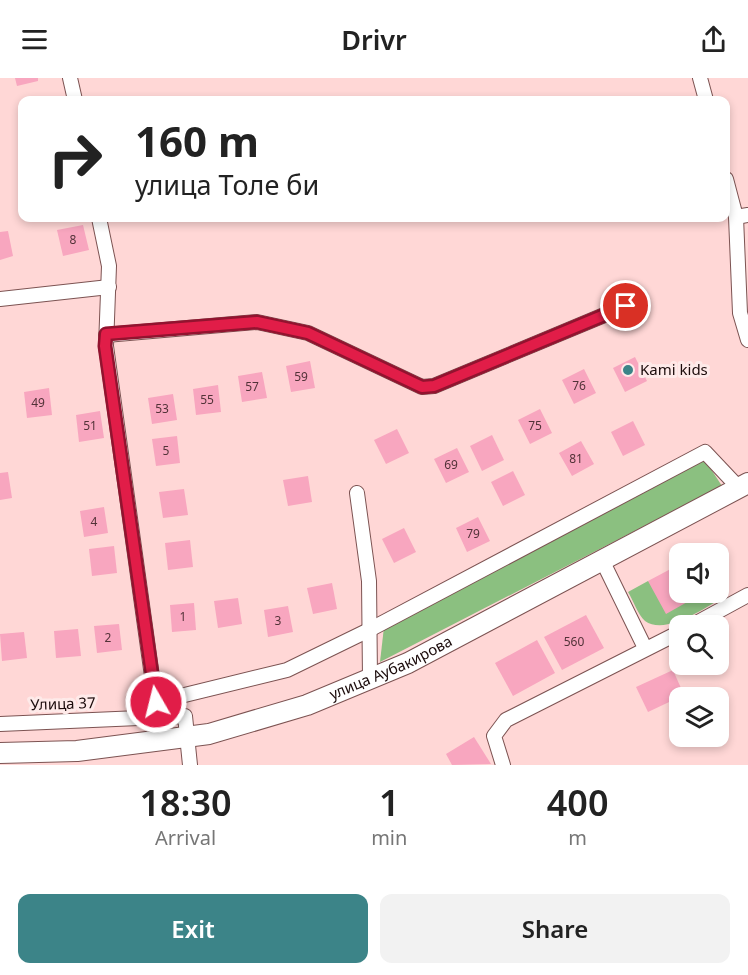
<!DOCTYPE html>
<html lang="en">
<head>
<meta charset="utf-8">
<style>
	body { margin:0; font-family:"Noto Sans",sans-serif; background:#f2f2f2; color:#222; height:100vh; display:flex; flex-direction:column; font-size:22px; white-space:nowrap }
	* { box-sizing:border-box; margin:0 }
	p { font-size:20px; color:#767676 }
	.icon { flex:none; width:33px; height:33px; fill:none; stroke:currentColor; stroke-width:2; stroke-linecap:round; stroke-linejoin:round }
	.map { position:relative; height:687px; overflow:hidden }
	.side { display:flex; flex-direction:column; background:#fff; flex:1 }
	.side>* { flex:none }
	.top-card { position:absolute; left:18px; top:18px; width:712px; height:126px; border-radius:12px; box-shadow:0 3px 9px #0003; background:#fff; color:#222; overflow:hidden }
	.tools { position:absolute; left:669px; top:465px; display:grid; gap:12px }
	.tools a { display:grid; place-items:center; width:60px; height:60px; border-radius:12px; background:#fff; box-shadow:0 3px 9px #0003; font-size:30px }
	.pin { position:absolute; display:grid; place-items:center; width:51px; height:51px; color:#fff; margin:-26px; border:3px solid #fff; border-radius:50%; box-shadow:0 2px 6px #0007 }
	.me { position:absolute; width:66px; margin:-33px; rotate:352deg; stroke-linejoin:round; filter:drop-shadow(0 0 4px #0008) }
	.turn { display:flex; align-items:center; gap:21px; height:126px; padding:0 18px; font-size:27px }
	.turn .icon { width:78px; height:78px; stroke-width:2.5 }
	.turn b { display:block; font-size:42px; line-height:51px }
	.eta { display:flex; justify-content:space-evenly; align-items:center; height:102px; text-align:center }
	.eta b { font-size:36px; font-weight:600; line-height:42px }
	.cta { display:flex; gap:12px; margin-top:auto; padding:12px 18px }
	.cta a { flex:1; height:69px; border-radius:12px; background:#3c8488; color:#fff; font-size:24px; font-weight:600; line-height:69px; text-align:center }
	.cta a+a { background:#f2f2f2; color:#222 }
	header { display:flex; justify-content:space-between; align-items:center; height:78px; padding:0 18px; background:#fff; font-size:27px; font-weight:600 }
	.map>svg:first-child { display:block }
	.green { fill:#8bc080 }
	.building { fill:#f8a6bf }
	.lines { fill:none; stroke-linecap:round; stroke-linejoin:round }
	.street-casing { stroke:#7c5352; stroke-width:16 }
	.secondary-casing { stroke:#7c5352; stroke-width:22 }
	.street { stroke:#fff; stroke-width:14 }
	.secondary { stroke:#fff; stroke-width:20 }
	.route-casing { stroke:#92132f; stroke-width:15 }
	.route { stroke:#e11d48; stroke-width:10 }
	.poi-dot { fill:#3c8488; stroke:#feeae9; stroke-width:2 }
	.labels { text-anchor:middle; stroke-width:6; stroke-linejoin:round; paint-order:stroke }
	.number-label { font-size:12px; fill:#523238 }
	.poi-label { font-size:15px; fill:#1b0b0b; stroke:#feeae9; text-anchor:start }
	.street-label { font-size:15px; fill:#1b0b0b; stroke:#feeae9 }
</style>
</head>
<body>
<header><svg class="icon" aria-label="menu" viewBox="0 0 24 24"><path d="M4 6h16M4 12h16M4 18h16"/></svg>Drivr<svg class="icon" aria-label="share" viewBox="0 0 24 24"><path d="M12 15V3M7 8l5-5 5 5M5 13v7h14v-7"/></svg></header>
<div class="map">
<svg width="748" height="687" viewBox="0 0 748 687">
	<rect width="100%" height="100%" fill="#ffd7d6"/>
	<g class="green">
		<path d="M705 382 722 408 380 584 384 549Z"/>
		<path d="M648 503 679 508 680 514 721 513 724 519C706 529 666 558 645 543 638 537 633 522 628 514Z"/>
	</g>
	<g class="building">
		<path d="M15 0H38V3L17 8Z"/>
		<path d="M83 147 89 172 63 178 57 152Z"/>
		<path d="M8 153 13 178 0 182V154Z"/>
		<path d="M635 279 647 303 625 314 613 290Z"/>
		<path d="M310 283 315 310 291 314 286 288Z"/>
		<path d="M584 291 596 315 574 326 562 302Z"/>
		<path d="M262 294 267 320 242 324 238 298Z"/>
		<path d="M218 307 221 334 196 337 193 311Z"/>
		<path d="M49 310 52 337 27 340 24 314Z"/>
		<path d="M173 316 177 342 152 346 148 320Z"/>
		<path d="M540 331 552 355 530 366 518 342Z"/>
		<path d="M100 333 104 360 79 364 76 337Z"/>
		<path d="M633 343 645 367 623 378 611 354Z"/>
		<path d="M397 351 409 375 386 386 374 362Z"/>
		<path d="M492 357 504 382 482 393 470 368Z"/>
		<path d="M177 358 180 385 156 388 152 361Z"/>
		<path d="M581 363 594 386 572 398 559 375Z"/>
		<path d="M457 370 469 394 446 405 434 381Z"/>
		<path d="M513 393 525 417 503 428 491 404Z"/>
		<path d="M8 394 12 420 0 422V395Z"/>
		<path d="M308 398 312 424 288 428 283 402Z"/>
		<path d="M184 411 188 437 163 440 159 414Z"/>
		<path d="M104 429 108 455 84 459 80 433Z"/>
		<path d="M478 439 490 463 467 474 456 450Z"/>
		<path d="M404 450 416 474 394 485 382 461Z"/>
		<path d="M190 462 193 489 168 492 165 465Z"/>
		<path d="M114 468 117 495 92 498 89 471Z"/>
		<path d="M680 486V514H705L666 536 648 503Z"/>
		<path d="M332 505 337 531 313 536 307 510Z"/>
		<path d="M238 520 242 546 218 550 214 523Z"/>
		<path d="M194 525 196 552 172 554 170 527Z"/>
		<path d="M288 528 293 554 268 559 264 532Z"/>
		<path d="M586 537 604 570 562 592 544 559Z"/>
		<path d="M119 546 122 572 97 575 94 548Z"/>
		<path d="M78 551 81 578 56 580 54 553Z"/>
		<path d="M24 554 27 580 2 583 0 556Z"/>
		<path d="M537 562 555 595 513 618 495 585Z"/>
		<path d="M673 592 684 617 648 634 636 609Z"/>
		<path d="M474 659 491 686 452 687 446 676Z"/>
	</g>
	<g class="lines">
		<g class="street-casing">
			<g id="street">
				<path d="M70 0 75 22"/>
				<path d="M700 0 706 22"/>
				<path d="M726 101 736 139 748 137"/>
				<path d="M736 139 740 235 748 262"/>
				<path d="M99 140 109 188 106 268 161 663"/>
				<path d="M0 221 109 209"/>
				<path d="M106 257 257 244 308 255 422 309 434 308 626 228"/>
				<path d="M357 415 369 503 370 601"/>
				<path d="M602 482 645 570"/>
				<path d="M691 548 748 517"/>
				<path d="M156 624 287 592 369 552 705 374 739 410"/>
				<path d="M0 646 185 638 190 687"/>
				<path d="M503 687 494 658 506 642 680 554"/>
			</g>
		</g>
		<g class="secondary-casing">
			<g id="secondary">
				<path id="s1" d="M0 675 77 673 209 656 307 627 408 585 748 405"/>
			</g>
		</g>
		<use href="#street" class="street"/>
		<use href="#secondary" class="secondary"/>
	</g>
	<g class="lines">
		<g class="route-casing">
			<path id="route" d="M156 624 105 268 106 256 257 244 308 255 422 309 434 308 626 228"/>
		</g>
		<use href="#route" class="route"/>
	</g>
	<circle class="poi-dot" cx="628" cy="292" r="6"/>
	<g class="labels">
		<g class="number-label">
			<text x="73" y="166">8</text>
			<text x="301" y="303">59</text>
			<text x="579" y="312">76</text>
			<text x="252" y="313">57</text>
			<text x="207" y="326">55</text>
			<text x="38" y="329">49</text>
			<text x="162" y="335">53</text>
			<text x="90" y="352">51</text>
			<text x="535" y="352">75</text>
			<text x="166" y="377">5</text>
			<text x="576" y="385">81</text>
			<text x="451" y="391">69</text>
			<text x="94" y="448">4</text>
			<text x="473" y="460">79</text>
			<text x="183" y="543">1</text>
			<text x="278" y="547">3</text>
			<text x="108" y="564">2</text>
			<text x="574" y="568">560</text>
		</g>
		<g class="poi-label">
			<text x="640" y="297">Kami kids</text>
		</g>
		<g class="street-label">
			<text dy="5" stroke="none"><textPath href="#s1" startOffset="404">улица Аубакирова</textPath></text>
			<text transform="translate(63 626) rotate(-2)" y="5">Улица 37</text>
		</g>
	</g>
</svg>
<div class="tools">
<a><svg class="icon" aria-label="sound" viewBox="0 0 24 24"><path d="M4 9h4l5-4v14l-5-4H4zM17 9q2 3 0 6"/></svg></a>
<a><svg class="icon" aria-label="search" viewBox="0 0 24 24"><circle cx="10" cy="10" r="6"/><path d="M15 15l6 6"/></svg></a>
<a><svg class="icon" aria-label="layers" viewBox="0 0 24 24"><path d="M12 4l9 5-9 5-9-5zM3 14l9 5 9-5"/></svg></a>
</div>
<div class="pin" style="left:626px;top:228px;background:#d93025"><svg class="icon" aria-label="arrive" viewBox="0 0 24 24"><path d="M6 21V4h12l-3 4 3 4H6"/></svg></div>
<svg class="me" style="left:156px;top:624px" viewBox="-20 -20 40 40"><circle r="17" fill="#e11d48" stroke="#fff" stroke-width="3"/><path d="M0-11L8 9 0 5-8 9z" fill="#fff"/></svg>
<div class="top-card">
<div class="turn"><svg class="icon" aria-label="right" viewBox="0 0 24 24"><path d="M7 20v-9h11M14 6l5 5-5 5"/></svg><div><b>160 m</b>улица Толе би</div></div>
</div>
</div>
<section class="side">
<div class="eta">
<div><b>18:30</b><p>Arrival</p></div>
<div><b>1</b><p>min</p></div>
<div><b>400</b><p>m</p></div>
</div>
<div class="cta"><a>Exit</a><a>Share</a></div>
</section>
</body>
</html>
